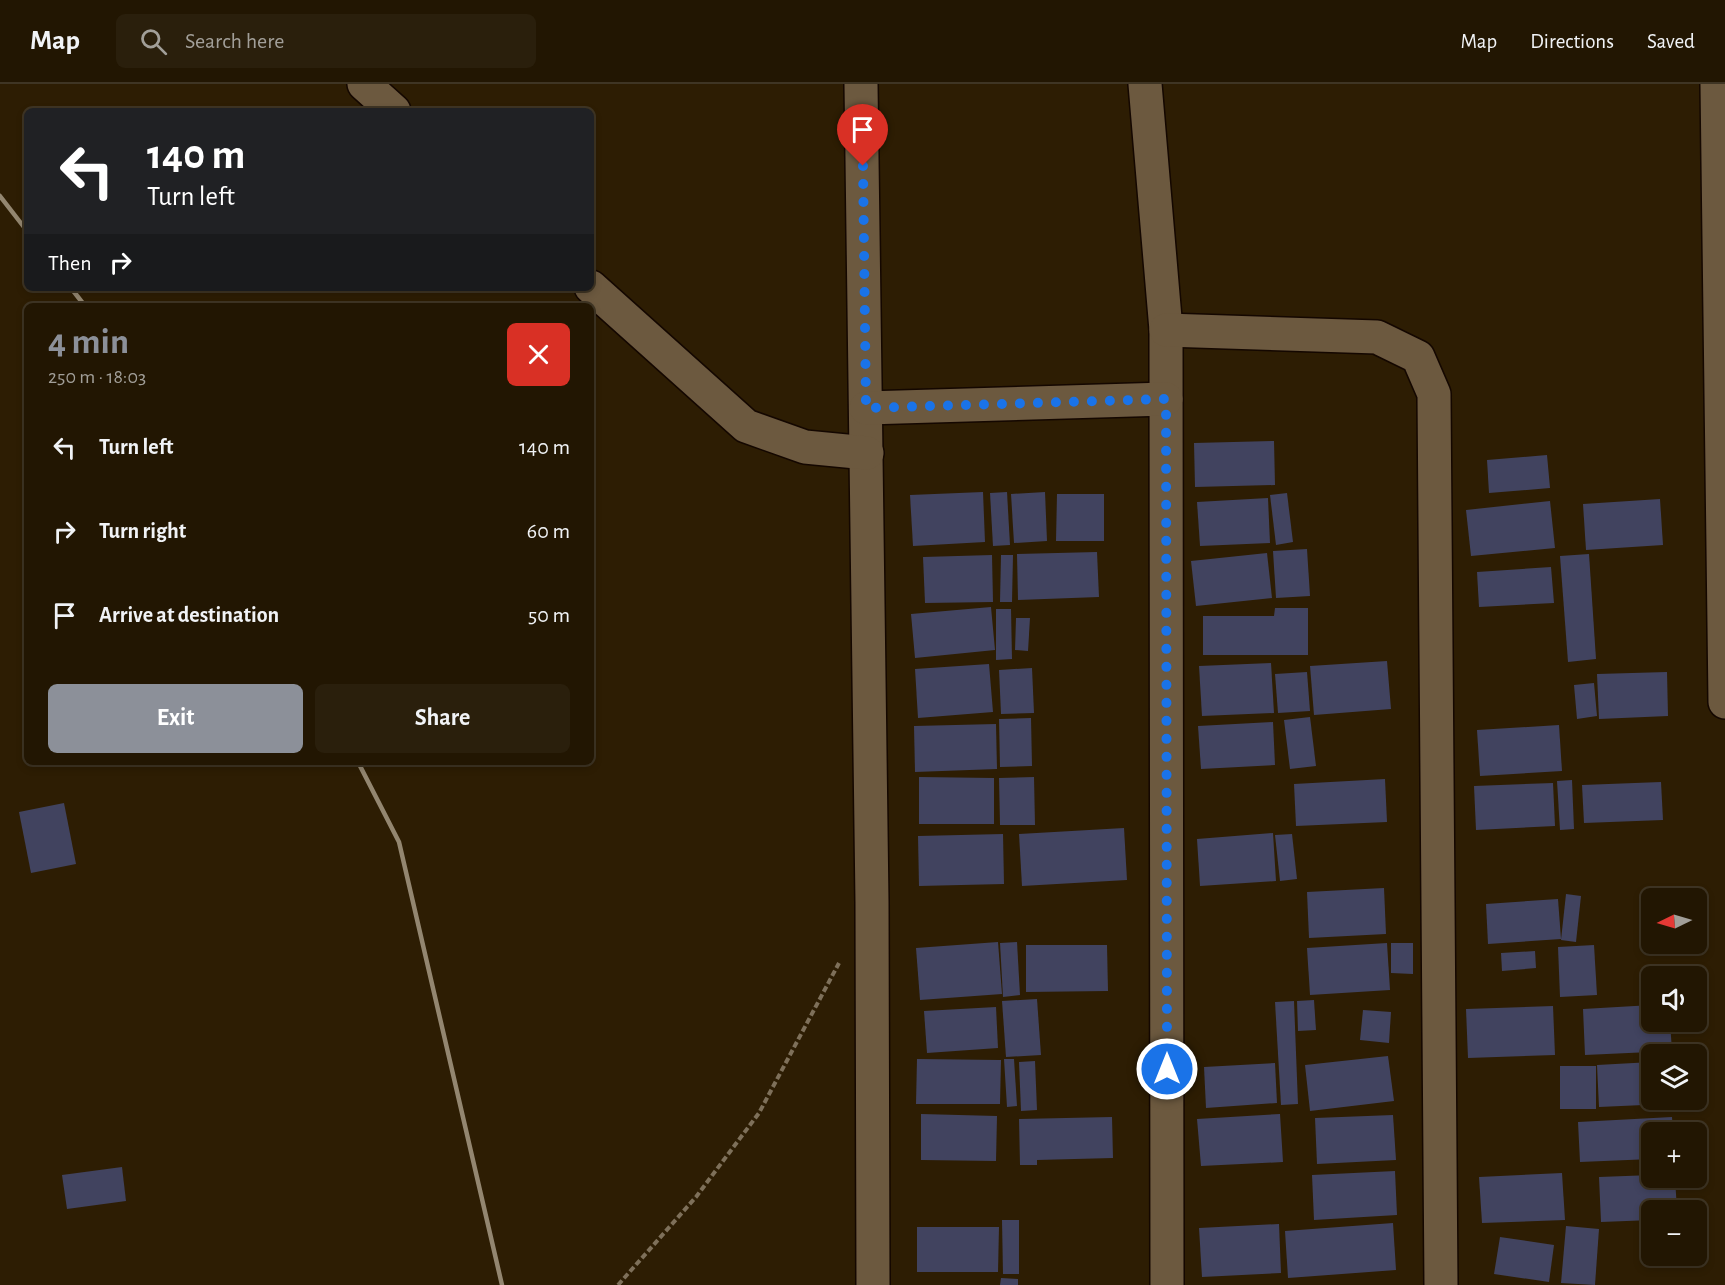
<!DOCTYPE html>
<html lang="en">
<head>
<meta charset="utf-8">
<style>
	body { margin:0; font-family:"Alegreya Sans",sans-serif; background:#2a1f0c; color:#f1f3f6; height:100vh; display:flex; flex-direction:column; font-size:22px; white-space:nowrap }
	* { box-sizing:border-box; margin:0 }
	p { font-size:20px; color:#a29f99 }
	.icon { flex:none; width:33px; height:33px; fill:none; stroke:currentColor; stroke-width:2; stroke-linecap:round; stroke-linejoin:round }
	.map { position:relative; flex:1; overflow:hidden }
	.drawer { position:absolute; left:24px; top:219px; width:570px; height:462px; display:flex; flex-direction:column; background:#221602; border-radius:9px; box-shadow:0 3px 9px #0003,0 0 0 2px #3f3524 }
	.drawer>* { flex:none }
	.banner { position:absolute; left:24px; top:24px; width:570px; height:183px; border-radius:9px; box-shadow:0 3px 9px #0003,0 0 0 2px #3f3524; background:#202124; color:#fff; overflow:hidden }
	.needle { width:39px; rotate:265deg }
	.buttons { position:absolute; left:1641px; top:804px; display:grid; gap:12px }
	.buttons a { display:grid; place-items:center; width:66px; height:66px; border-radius:9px; background:#221602; box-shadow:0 3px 9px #0003,0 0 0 2px #3f3524; font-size:30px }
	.pin { position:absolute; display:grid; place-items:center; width:51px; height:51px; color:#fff; margin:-62px -26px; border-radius:50% 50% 50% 0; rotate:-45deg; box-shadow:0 0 6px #0007 }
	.pin .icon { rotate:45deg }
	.me { position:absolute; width:66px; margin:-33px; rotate:0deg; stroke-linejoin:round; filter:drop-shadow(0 0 4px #0008) }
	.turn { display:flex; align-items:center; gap:21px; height:126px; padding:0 24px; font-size:27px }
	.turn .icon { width:78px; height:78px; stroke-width:2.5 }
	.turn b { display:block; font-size:42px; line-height:51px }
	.then { display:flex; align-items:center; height:57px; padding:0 24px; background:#0003; gap:12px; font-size:22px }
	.round { display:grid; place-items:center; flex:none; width:63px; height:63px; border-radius:9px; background:#2a1f0c }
	.summary { display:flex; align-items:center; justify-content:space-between; height:102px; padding:0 24px }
	h1 { font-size:36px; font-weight:700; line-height:45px; color:#8c9099 }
	.action { display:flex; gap:12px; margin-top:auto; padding:12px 24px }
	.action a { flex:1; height:69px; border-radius:9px; background:#8c9099; color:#fff; font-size:24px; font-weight:700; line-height:69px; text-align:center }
	.action a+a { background:#2a1f0c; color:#f1f3f6 }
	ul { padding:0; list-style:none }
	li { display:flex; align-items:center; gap:18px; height:84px; padding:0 24px }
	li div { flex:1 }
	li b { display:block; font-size:22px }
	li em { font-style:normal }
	header { display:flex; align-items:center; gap:36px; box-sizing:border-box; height:84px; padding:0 30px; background:#221602; border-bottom:2px solid #3f3524 }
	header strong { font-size:28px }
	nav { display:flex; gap:33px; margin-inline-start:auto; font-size:21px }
	.search { width:420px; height:54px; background:#2a1f0c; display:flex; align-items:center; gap:15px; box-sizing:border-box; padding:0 21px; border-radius:9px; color:#a29f99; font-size:22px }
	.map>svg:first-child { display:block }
	.building { fill:#41435f }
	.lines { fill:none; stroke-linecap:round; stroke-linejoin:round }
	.street-casing { stroke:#140700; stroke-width:36 }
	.path { stroke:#7e705a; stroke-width:4; stroke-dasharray:6 3; stroke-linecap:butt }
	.street { stroke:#6c593f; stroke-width:33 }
	.rail { stroke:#938670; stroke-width:4.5 }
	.route { stroke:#1a73e8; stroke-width:10; stroke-dasharray:0 18 }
</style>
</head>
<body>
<header>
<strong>Map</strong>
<div class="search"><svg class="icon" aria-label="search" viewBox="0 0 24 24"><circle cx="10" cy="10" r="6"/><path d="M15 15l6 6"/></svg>Search here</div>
<nav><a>Map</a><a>Directions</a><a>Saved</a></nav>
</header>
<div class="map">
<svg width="1725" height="1201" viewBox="0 0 1725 1201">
	<rect width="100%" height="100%" fill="#2d1d03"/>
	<g class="building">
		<path d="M1274 357 1275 401 1195 403 1194 359Z"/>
		<path d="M1547 371 1550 404 1489 409 1487 376Z"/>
		<path d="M983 408 985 458 913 462 910 411Z"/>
		<path d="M1007 408 1010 461 993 462 990 409Z"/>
		<path d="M1045 408 1047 457 1014 459 1011 410Z"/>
		<path d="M1287 409 1293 458 1276 461 1270 411Z"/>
		<path d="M1057 410H1104V457H1056Z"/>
		<path d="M1268 414 1270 459 1200 462 1197 418Z"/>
		<path d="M1660 415 1663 461 1586 466 1583 420Z"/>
		<path d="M1550 417 1555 464 1471 472 1466 426Z"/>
		<path d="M1307 465 1310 512 1276 514 1273 467Z"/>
		<path d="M1097 468 1099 513 1018 516 1017 470Z"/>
		<path d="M1267 469 1272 514 1196 522 1191 477Z"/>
		<path d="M1589 470 1596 575 1568 578 1560 472Z"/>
		<path d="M992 471 993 518 925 519 923 473Z"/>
		<path d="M1001 471H1013L1012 518H1000Z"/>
		<path d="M1551 483 1554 519 1479 523 1477 488Z"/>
		<path d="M991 523 995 566 915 574 911 530Z"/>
		<path d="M1275 524H1308V571H1203V532H1274Z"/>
		<path d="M996 525H1011L1012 575 996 576Z"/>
		<path d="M1016 534H1030L1028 567 1015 566Z"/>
		<path d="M1387 577 1391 625 1314 631 1310 582Z"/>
		<path d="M1271 579 1274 629 1202 632 1199 582Z"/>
		<path d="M989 580 993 628 918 634 915 585Z"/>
		<path d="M1032 584 1034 629 1001 630 999 586Z"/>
		<path d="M1307 588 1310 627 1278 629 1275 590Z"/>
		<path d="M1667 588 1668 632 1599 635 1597 590Z"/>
		<path d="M1594 599 1597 632 1577 635 1574 601Z"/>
		<path d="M1310 633 1316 682 1290 685 1284 636Z"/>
		<path d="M1031 634 1032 682 1000 683 999 635Z"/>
		<path d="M1273 638 1275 681 1201 685 1198 642Z"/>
		<path d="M996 640 997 685 915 688 914 642Z"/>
		<path d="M1559 641 1562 687 1480 692 1477 646Z"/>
		<path d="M919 693 994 694V740H919Z"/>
		<path d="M1034 693 1035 741H1000L999 694Z"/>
		<path d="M1385 695 1387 738 1296 742 1294 700Z"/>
		<path d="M1572 696 1574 745 1560 746 1557 697Z"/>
		<path d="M1661 698 1663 736 1584 739 1582 701Z"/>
		<path d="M1553 699 1555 742 1476 746 1474 702Z"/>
		<path d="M64 719 76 780 31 789 19 728Z"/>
		<path d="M1124 744 1127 796 1022 802 1019 750Z"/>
		<path d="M1273 749 1276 797 1200 802 1197 755Z"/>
		<path d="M1003 750 1004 800 919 802 918 752Z"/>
		<path d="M1292 750 1297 795 1280 797 1275 751Z"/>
		<path d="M1384 804 1386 850 1309 854 1307 808Z"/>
		<path d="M1566 810 1581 812 1576 858 1561 856Z"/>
		<path d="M1558 815 1561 855 1488 860 1486 820Z"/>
		<path d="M998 858 1002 910 920 916 916 864Z"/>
		<path d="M1017 858 1020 911 1003 913 1000 859Z"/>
		<path d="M1387 859 1390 906 1310 911 1307 864Z"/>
		<path d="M1391 859H1413V890L1391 889Z"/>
		<path d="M1026 861H1107L1108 907 1026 908Z"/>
		<path d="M1594 861 1597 911 1560 913 1558 863Z"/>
		<path d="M1535 867 1536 884 1502 887 1501 869Z"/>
		<path d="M1037 915 1041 971 1006 973 1002 917Z"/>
		<path d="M1314 916 1316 946 1298 947 1297 917Z"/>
		<path d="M1294 917 1298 1020 1281 1021 1275 918Z"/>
		<path d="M1652 921V938H1670L1672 967 1585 971 1583 925Z"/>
		<path d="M1553 922 1555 971 1468 974 1466 925Z"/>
		<path d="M996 923 998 964 927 969 924 927Z"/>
		<path d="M1363 926 1391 928 1389 959 1360 956Z"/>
		<path d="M1388 972 1394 1017 1310 1027 1305 981Z"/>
		<path d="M917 975 1001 976 1000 1020H916Z"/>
		<path d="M1004 975H1014L1017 1022 1007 1023Z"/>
		<path d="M1035 977 1037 1026 1021 1027 1019 978Z"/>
		<path d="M1652 978V1016H1666V1020L1599 1023 1597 981Z"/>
		<path d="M1275 979 1277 1019 1206 1024 1204 983Z"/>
		<rect x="1560" y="982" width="36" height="43"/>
		<path d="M921 1030 997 1032 996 1077 921 1076Z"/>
		<path d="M1280 1030 1283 1078 1201 1082 1197 1035Z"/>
		<path d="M1393 1031 1396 1076 1317 1080 1315 1034Z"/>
		<path d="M1112 1033 1113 1074 1037 1076V1081H1020L1019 1035Z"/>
		<path d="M1672 1033 1673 1048H1652V1075L1580 1078 1578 1038Z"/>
		<path d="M122 1083 126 1117 67 1125 62 1091Z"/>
		<path d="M1395 1087 1397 1131 1314 1136 1312 1091Z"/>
		<path d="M1562 1089 1565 1136 1482 1139 1479 1093Z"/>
		<path d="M1652 1091V1094H1675L1677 1126H1652V1136L1601 1138 1599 1093Z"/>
		<path d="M1002 1136H1019V1190H1003Z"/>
		<path d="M1393 1139 1396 1186 1288 1194 1285 1147Z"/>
		<path d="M1279 1140 1281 1189 1202 1193 1199 1144Z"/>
		<path d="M1566 1142 1599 1145 1595 1201 1561 1199Z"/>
		<path d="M917 1143H999L998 1188H917Z"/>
		<path d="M1500 1153 1554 1161 1549 1198 1494 1190Z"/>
		<path d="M1001 1194 1018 1195V1201H1000Z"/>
	</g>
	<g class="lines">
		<g class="street-casing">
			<g id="street">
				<path d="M364 0 394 27"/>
				<path d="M861 0 872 818 873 1201"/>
				<path d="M1145 0 1166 246 1167 1201"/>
				<path d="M1717 0 1725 618"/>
				<path d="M591 203 746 342 805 363 867 369"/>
				<path d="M1166 246 1377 253 1418 273 1434 310 1441 1201"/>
				<path d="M866 324 1166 315"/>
			</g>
		</g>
		<path class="path" d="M618 1201 696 1113 759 1029 839 879"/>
		<use href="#street" class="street"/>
		<g class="rail">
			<path d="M0 112 27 147"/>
			<path d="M71 204 85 222"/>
			<path d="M358 678 399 758 502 1201"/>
		</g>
	</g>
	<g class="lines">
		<path class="route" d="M863 82 866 324 1166 315 1167 985"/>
	</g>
</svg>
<div class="buttons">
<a><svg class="needle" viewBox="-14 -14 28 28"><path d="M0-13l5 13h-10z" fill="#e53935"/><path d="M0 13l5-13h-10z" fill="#a29f99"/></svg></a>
<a><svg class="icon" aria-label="sound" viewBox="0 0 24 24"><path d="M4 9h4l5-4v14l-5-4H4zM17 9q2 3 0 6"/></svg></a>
<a><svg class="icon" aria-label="layers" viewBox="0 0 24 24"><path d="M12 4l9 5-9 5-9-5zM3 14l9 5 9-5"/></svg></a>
<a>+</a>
<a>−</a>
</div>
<div class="pin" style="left:863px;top:82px;background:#d93025"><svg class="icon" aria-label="arrive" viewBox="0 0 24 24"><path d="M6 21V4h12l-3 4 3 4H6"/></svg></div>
<svg class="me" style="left:1167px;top:985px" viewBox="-20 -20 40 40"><circle r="17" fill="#1a73e8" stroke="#fff" stroke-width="3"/><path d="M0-11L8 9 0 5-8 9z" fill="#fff"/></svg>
<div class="banner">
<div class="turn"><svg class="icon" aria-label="left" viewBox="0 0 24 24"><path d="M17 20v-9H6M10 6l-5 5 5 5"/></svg><div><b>140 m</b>Turn left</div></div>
<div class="then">Then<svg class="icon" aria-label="right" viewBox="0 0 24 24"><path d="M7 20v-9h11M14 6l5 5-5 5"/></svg></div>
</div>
<section class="drawer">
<div class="summary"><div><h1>4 min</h1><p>250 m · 18:03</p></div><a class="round" style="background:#d93025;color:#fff"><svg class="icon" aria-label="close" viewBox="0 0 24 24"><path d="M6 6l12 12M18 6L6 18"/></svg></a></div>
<ul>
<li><svg class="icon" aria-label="left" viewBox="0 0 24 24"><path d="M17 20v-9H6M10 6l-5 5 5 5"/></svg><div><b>Turn left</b></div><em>140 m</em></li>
<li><svg class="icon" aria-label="right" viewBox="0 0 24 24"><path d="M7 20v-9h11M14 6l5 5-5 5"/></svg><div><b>Turn right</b></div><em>60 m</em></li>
<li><svg class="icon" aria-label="arrive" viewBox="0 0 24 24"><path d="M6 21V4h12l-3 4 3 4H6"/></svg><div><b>Arrive at destination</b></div><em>50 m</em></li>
</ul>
<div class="action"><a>Exit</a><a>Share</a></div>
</section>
</div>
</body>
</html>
